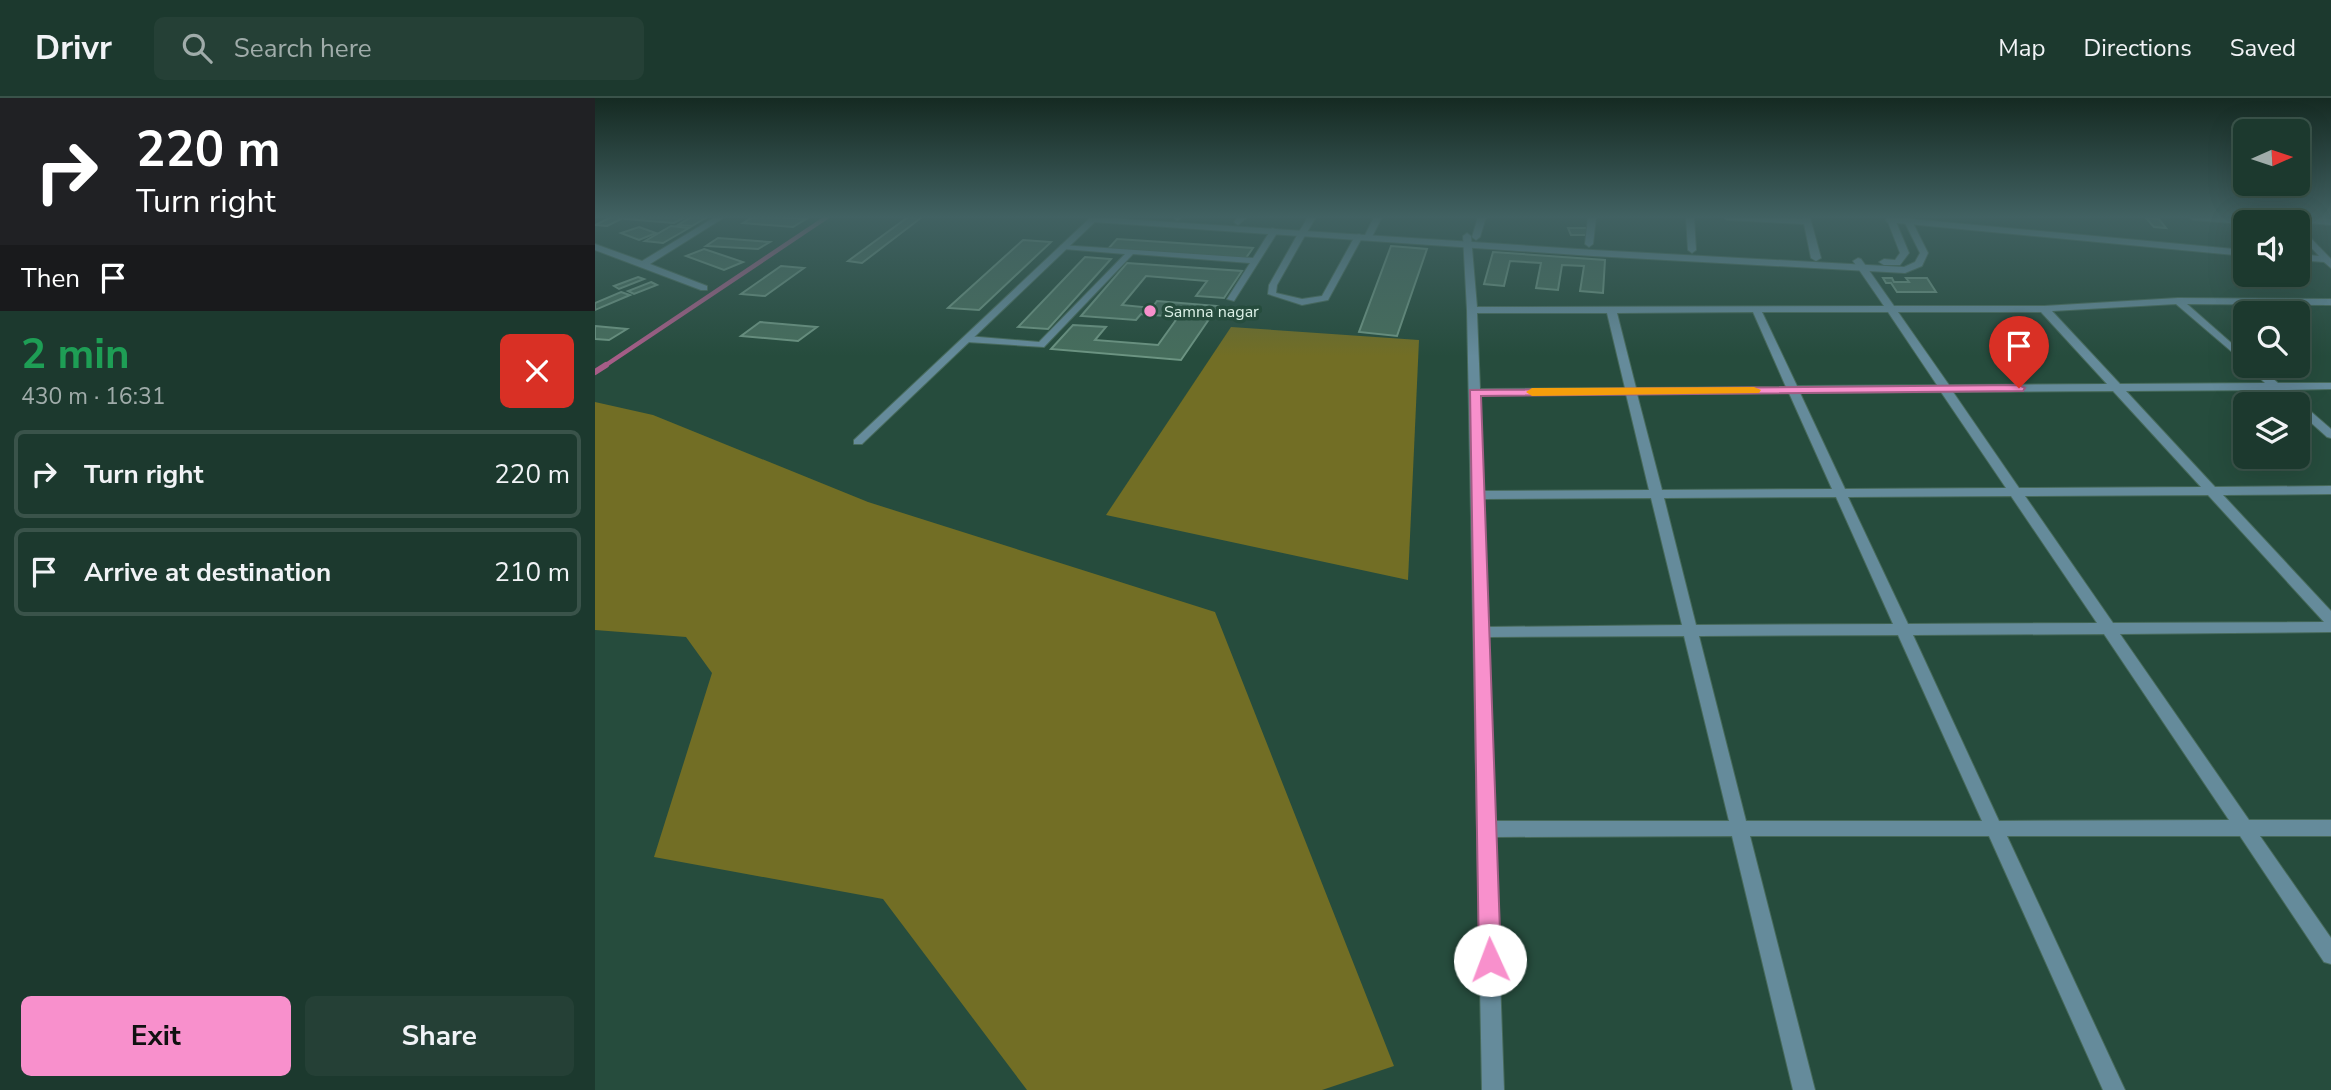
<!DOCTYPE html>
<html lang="en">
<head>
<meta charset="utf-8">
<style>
	body { margin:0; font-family:"Nunito Sans",sans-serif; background:#254036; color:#f1f3f6; height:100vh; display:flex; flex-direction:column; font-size:26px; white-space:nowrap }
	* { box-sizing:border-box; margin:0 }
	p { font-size:23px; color:#a0acaa }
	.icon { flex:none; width:38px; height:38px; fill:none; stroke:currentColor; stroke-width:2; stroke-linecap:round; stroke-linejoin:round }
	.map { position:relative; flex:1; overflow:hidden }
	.sheet { display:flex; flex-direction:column; background:#1c392e; width:595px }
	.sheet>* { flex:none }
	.guide { background:#202124; color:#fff; overflow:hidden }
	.needle { width:46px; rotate:87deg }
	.tools { position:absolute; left:1638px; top:21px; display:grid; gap:14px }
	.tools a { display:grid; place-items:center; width:77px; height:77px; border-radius:10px; background:#1c392e; box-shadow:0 7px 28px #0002,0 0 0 2px #3a534a; font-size:35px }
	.pin { position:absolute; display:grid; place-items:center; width:60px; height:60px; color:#fff; margin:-72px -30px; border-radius:50% 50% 50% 0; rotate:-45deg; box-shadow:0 0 7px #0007 }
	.pin .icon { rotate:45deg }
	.me { position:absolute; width:77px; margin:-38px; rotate:358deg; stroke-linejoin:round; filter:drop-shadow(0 0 5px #0008) }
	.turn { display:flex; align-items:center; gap:24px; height:147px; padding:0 21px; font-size:32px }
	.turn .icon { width:91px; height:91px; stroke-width:2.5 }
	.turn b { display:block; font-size:49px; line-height:60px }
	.then { display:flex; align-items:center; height:66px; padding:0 21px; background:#0003; gap:14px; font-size:26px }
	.round { display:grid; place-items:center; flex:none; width:74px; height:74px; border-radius:10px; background:#254036 }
	.head { display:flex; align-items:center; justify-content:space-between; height:119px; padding:0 21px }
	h1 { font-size:42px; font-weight:700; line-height:52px; color:#1e9e55 }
	.cta { display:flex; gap:14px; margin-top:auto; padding:14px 21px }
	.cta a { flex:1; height:80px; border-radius:10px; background:#f890cc; color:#111; font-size:28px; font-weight:700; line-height:80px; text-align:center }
	.cta a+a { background:#254036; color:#f1f3f6 }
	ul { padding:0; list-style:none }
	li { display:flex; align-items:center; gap:21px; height:88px; margin:0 14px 10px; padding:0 7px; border:4px solid #3a534a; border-radius:10px }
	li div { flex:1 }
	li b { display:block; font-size:26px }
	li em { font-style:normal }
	header { display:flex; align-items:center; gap:42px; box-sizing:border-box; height:98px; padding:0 35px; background:#1c392e; border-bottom:2px solid #3a534a }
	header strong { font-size:33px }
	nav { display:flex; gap:38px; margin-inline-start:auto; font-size:24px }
	.search { width:490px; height:63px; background:#254036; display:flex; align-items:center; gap:18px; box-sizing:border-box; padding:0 24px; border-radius:10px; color:#a0acaa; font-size:26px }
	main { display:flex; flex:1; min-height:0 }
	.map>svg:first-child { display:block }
	.green { fill:#726e25 }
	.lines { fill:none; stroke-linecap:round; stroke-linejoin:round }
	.stream-far1 { stroke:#a65d87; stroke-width:4.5 }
	.stream { stroke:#a65d87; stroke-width:6 }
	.building { fill:#466d5c; stroke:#6c9482; stroke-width:2 }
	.service-casing { stroke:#476a5b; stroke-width:2 }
	.minor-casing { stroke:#476a5b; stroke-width:2 }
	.tertiary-casing { stroke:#476a5b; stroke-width:2 }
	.service { fill:#658b9b; fill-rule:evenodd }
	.minor { fill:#658b9b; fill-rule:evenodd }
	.tertiary { fill:#658b9b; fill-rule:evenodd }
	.route { fill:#f890cc; stroke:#a15e85; stroke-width:2 }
	.slow { fill:#f59e0b }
	.poi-dot { fill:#f890cc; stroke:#264c3d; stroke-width:2.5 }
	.labels { text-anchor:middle; stroke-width:7; stroke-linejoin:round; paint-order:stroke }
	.far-poi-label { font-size:16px; fill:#dbf0e6; stroke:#264c3d; text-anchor:start }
</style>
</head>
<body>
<header>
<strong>Drivr</strong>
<div class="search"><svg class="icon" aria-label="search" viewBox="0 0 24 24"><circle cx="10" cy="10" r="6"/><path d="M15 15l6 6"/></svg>Search here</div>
<nav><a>Map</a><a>Directions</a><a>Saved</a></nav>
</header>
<main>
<section class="sheet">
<div class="guide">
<div class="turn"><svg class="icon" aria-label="right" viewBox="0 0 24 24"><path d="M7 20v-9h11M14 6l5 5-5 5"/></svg><div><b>220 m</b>Turn right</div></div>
<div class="then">Then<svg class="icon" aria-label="arrive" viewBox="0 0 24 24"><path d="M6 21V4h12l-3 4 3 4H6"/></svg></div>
</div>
<div class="head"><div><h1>2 min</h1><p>430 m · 16:31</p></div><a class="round" style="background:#d93025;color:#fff"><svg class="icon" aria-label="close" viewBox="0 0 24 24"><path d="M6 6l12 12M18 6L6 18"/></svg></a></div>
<ul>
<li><svg class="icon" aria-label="right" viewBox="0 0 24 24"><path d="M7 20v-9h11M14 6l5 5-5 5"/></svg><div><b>Turn right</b></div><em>220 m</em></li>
<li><svg class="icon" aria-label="arrive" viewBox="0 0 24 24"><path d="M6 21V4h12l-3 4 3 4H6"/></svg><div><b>Arrive at destination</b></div><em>210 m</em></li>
</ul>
<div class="cta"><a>Exit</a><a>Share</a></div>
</section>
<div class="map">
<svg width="1736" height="992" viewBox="0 0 1736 992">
	<rect width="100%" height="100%" fill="#264c3d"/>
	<g class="green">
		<path d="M636 229 824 242 813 482 511 417Z"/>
		<path d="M0 304 58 317 273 404 620 514 799 968 727 992H432L288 801 59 759 117 575 91 539 0 532Z"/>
	</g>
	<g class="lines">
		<path class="stream-far1" d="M8 269 232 119"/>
		<path class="stream" d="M0 274 11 267"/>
	</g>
	<g class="building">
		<path d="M16 119H30L12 128 0 127Z"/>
		<path d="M35 119H90L79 125 31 121Z"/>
		<path d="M96 119H112L97 128 83 127Z"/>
		<path d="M158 119H187L211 121 198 129 148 125Z"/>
		<path d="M313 119H327L267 165 253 163Z"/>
		<path d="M1551 120 1564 121 1571 130 1559 129Z"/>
		<path d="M76 128 94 130 68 145 50 143Z"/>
		<path d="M44 129 61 135 44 142 26 135Z"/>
		<path d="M973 130H995L994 137H976Z"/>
		<path d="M123 140 175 144 163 151 111 148Z"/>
		<path d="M522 141 658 150 651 160 513 151Z"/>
		<path d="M428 142 456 144 384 212 353 210Z"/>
		<path d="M796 148 832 151 802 238 764 234Z"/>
		<path d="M109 151 148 164 129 172 91 158Z"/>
		<path d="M898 154 1010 162 1008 195 985 193 989 168 967 167 963 192 941 190 946 165 915 163 909 188 889 186Z"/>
		<path d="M490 159 516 161 453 231 423 229Z"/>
		<path d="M532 165 647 173 629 200 601 198 612 183 551 178 527 207 557 210 562 203 623 208 586 262 456 251 478 227 511 229 500 242 563 247 583 219 546 216 541 222 486 218Z"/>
		<path d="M186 168 209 170 170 198 146 196Z"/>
		<path d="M43 179 49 181 24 191 19 188Z"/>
		<path d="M1288 180H1297L1299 184H1314L1311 180H1332L1341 194H1302L1296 185H1291Z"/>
		<path d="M56 184 62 187 39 196 33 193Z"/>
		<path d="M26 194 35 197 0 212V205Z"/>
		<path d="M165 224 222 229 203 243 146 238Z"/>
		<path d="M0 228 32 231 14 242 0 241Z"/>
	</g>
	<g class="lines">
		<g class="service-casing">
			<g id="service">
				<path d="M677 130 684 132 639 203 632 201 655 165 538 156 449 249 372 244 368 241 372 238 444 244 530 156 469 151 465 149 466 147 658 160Z"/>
				<path d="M705 132 712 134 682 187 681 195 707 201 727 198 760 138 764 136 768 138 733 202 707 207 673 196 674 187Z"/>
			</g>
		</g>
		<g class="minor-casing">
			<g id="minor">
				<path d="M120 119H130L55 166 112 188V192H106L0 152V146L47 163Z"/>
				<path d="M496 119 503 121 267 346H259V342Z"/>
				<path d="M578 119H587L582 123Z"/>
				<path d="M643 119H652L643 127 639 124Z"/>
				<path d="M713 119H721L711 136H705L704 134Z"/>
				<path d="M779 119H787L776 141H770L769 139Z"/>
				<path d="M883 119H891L885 139 881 142 877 139Z"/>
				<path d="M993 119H1001L998 146 994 149 990 146Z"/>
				<path d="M1091 119H1099L1101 152 1097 155 1093 152Z"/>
				<path d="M1128 119 1207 121V119H1215L1226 160 1221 163 1216 160 1209 126 1132 122Z"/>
				<path d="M1295 119 1650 152V158L1292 124 1291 122Z"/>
				<path d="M1703 127 1736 161V170L1729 164 1703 162V156L1724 158 1703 135Z"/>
				<path d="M872 135 876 138 882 209 1289 208 1258 163 1263 160 1266 161 1299 208H1449L1583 200 1736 201V207L1592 206 1650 257V265L1581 206 1457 213 1525 286 1670 285 1652 268H1663L1683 285H1736V291L1691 292 1736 331V340L1732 339 1703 313V306H1695L1678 292 1531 293 1620 389 1736 388V396L1628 397 1736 513V534L1525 536 1654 722H1736V738H1665L1736 840V866L1729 864 1645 738H1412L1530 992H1508L1394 738H1155L1220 992H1198L1137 738 900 739 909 992H887L872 212 868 138ZM1158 214 1191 289 1041 290 1022 215ZM1167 214H1293L1342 287 1202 288ZM1303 214H1446L1512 286 1354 287ZM882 215H1012L1030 290 885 291ZM1518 293 1606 389 1424 390 1358 294ZM1346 294 1411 390 1250 391 1205 295ZM1194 295 1237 391 1067 392 1042 296ZM1031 296 1054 392 888 393 885 297ZM1613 397 1729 524 1518 525 1430 398ZM1416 398 1502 525 1313 526 1253 399ZM1241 399 1298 526 1101 527 1069 400ZM1056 400 1087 527 893 529 888 401ZM1509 536 1634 722 1404 723 1318 537ZM1303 537 1387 723H1151L1104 538ZM1089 538 1134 723H899L893 539Z"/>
			</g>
		</g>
		<g class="tertiary-casing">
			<g id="tertiary">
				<path d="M497 119 998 152 1309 169 1320 164 1325 155 1307 119H1315L1333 155 1327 168 1310 175 998 158 499 124 495 121Z"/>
				<path d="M1291 119H1299L1314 155 1305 167H1289L1284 164 1289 161 1300 162 1305 155Z"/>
				<path d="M1594 119 1660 121 1664 124 1650 126 1598 122Z"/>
				<path d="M1675 119 1736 121V127L1679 122Z"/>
			</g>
		</g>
		<use href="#service" class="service"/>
		<use href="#minor" class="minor"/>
		<use href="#tertiary" class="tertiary"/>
	</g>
	<linearGradient id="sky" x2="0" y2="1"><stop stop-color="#152a22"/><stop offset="0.46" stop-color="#416162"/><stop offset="1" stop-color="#416162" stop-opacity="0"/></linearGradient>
	<rect width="1736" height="258" fill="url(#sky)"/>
	<path class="route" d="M1424 287 1430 290 1428 293 886 298 906 862 902 869 895 873 887 869 884 862 875 292Z"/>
	<path class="slow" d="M1159 289 1166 292 1164 295 937 298 931 294 937 290Z"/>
	<circle class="poi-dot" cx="555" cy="213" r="7"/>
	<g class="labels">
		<g class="far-poi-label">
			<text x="569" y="219">Samna nagar</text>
		</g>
	</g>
</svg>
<div class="tools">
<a><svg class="needle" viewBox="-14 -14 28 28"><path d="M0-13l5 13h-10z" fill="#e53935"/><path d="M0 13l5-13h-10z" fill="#a0acaa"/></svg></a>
<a><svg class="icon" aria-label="sound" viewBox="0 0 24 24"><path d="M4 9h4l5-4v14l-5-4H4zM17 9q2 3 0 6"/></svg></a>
<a><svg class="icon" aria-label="search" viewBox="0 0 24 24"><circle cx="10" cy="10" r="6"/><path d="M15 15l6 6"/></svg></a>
<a><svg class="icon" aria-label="layers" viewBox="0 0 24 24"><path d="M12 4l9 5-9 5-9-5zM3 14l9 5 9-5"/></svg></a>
</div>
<div class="pin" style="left:1424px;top:290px;background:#d93025"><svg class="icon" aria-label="arrive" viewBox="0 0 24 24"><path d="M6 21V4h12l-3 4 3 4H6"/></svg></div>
<svg class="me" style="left:895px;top:862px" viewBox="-20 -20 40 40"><circle r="19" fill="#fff"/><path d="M0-13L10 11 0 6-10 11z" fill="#f890cc"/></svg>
</div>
</main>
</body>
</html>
